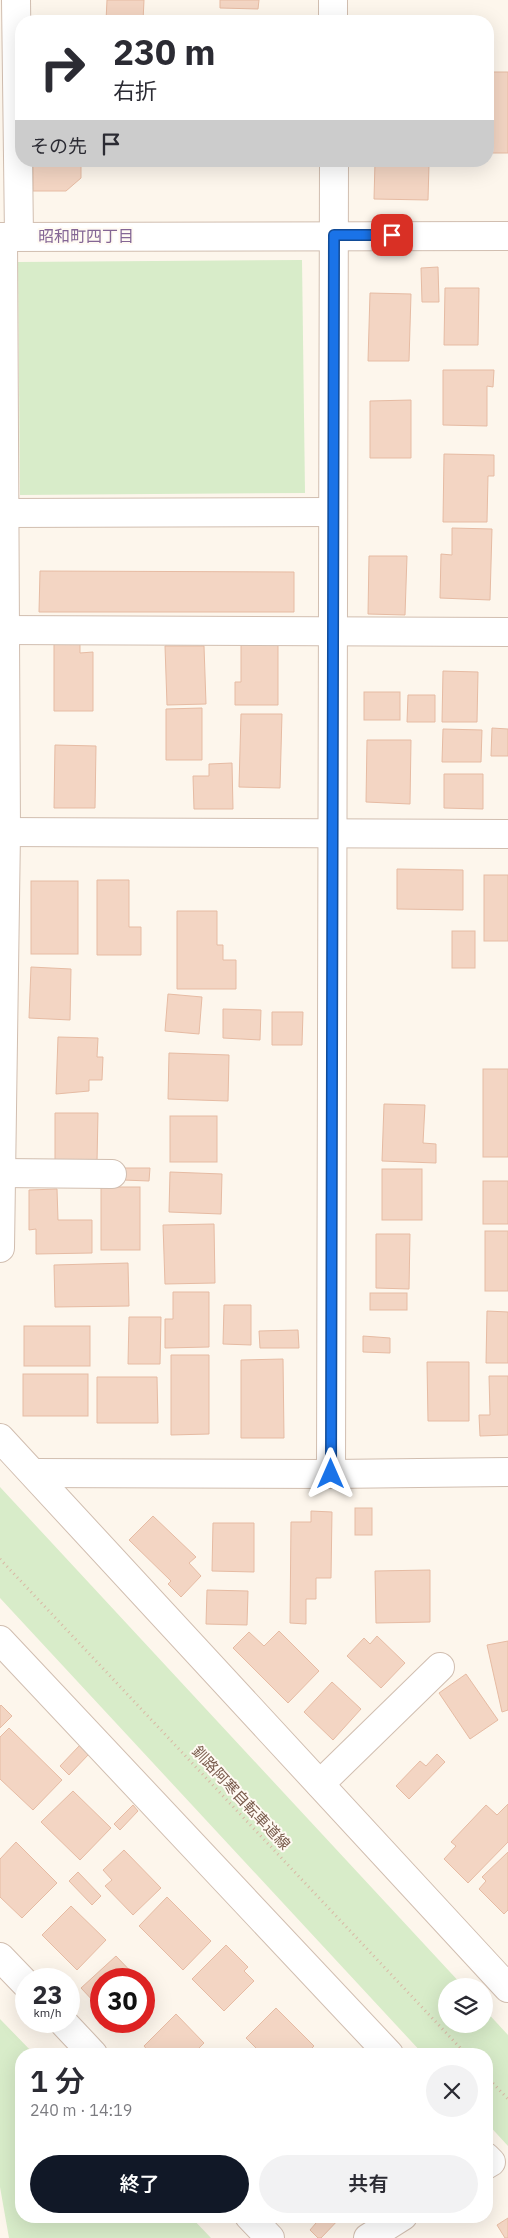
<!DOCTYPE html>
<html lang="ja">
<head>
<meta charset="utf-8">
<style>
	body { margin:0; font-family:"IBM Plex Sans","Noto Sans JP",sans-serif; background:#f2f2f3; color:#2b2b33; height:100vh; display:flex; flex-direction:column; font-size:19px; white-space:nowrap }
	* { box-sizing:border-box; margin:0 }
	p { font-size:16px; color:#7c7c81 }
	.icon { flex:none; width:28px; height:28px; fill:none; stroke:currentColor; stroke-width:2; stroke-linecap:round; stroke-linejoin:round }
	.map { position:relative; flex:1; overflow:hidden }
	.sheet { position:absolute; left:15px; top:2048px; width:478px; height:175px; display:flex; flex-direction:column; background:#fff; border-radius:20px; box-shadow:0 5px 20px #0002 }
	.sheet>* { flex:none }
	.banner { position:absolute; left:15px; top:15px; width:479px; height:152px; border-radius:20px; box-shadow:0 5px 20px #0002; background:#fff; color:#2b2b33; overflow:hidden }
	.controls { position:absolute; left:438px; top:1978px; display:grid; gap:10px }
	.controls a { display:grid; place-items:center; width:55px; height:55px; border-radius:50%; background:#fff; box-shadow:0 5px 20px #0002; font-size:25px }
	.speed { position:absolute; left:15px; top:1968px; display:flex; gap:10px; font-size:25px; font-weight:700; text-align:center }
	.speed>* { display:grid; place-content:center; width:65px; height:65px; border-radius:50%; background:#fff; box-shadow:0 5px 20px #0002; line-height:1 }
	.speed small { font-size:12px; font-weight:400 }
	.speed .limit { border:8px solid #d22; background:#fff; color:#111 }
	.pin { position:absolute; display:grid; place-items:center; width:42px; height:42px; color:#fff; margin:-21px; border-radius:10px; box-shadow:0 2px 8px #0006 }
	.me { position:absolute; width:55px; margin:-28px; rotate:0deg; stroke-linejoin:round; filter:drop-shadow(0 0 4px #0008) }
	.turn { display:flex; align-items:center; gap:18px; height:105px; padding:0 15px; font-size:22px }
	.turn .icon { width:65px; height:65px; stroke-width:2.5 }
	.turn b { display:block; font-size:35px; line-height:42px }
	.then { display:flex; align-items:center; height:48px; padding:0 15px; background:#0003; gap:10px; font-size:19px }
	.round { display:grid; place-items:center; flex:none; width:52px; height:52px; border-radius:26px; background:#f2f2f3 }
	.head { display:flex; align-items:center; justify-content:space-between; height:85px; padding:0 15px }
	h1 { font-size:30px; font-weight:600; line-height:38px }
	.action { display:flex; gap:10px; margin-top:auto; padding:10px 15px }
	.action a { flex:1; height:58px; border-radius:30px; background:#111827; color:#fff; font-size:20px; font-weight:600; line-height:58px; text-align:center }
	.action a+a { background:#f2f2f3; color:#2b2b33 }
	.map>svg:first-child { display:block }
	.green { fill:#d8ecc9 }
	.building { fill:#f3d5c3; stroke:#e6bba3 }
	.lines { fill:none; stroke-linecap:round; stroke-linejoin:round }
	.minor-casing { stroke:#d1beb0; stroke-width:30 }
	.path { stroke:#d9b8a5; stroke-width:3; stroke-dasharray:1 4; stroke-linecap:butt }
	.minor { stroke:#fff; stroke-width:28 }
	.route-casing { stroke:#114b97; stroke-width:12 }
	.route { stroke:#1a73e8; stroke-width:9 }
	.labels { text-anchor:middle; stroke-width:4; stroke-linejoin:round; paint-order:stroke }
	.street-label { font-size:15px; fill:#7a5c4d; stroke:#fffaf3 }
	.neighbourhood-label { font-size:16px; fill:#846695; stroke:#fffaf3 }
</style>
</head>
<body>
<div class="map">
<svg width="508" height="2238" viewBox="0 0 508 2238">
	<rect width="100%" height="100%" fill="#fdf6ec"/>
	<g class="green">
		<path d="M302 260 305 493 20 495 18 262Z"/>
		<path d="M0 1487 463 1986H446V2024H484V2009L508 2035V2146L486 2122V2054H423L0 1598Z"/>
		<path d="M0 2019 34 2054H21V2216H190L211 2238H9L0 2187Z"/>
	</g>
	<g class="building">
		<path d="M107 0H144L143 21H106Z"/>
		<path d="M220 0H259L258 9 220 8Z"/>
		<rect x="217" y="17" width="38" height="4"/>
		<rect x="488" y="72" width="20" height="81"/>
		<path d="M33 161H81V178L66 191H33Z"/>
		<path d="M375 162 429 164 428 200 374 199Z"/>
		<path d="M438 267 439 302H422L421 268Z"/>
		<path d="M445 288H479L478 345H444Z"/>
		<path d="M370 293 411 294 409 361H368Z"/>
		<path d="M443 370H494L493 387 487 386V426L443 425Z"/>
		<path d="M411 400V458H370V401Z"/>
		<path d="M444 454 494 455V476H488L487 522H443Z"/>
		<path d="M452 528 492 529 490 600 440 598 441 554 452 555Z"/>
		<path d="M369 556H407L405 615 368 614Z"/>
		<path d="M40 571 294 572V612H39Z"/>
		<path d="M241 643H278V705H235V682H241Z"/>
		<path d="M54 644H80V653L93 652V711H54Z"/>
		<path d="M165 646H204L206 704 167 705Z"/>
		<path d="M443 671 478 672 477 722H442Z"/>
		<rect x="364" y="692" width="36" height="28"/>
		<path d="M408 695H435V722H407Z"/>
		<path d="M202 708V760H166V709Z"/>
		<path d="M241 714H282L280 788 239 787Z"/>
		<path d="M492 728 508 729V756H491Z"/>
		<path d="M443 729 482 730 481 762H442Z"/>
		<path d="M367 740H411L410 804 366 802Z"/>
		<path d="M55 745 96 746 95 808H54Z"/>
		<path d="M232 763 233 809H194L193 776H209V764Z"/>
		<path d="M444 774H483V809L444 808Z"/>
		<path d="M397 869 463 870V910L397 909Z"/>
		<rect x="484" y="875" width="24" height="66"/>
		<path d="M97 880H129V927H141V955H97Z"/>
		<rect x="31" y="881" width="47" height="73"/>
		<path d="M177 911H217V945H223V960H236V989H177Z"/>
		<rect x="452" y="931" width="23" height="37"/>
		<path d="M31 967 71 969 70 1020 29 1018Z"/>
		<path d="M168 994 202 997 199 1034 165 1031Z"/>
		<path d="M223 1009 261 1010 260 1040 223 1038Z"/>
		<path d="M272 1012H303L302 1045H272Z"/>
		<path d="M58 1037 98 1038 97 1057H103L102 1080H89V1091L56 1094Z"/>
		<path d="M169 1053 229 1055 228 1101 168 1099Z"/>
		<rect x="483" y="1069" width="25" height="88"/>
		<path d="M384 1104 425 1105 423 1143 436 1144V1163L382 1161Z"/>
		<path d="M55 1113H98L97 1162H55Z"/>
		<rect x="170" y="1116" width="47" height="46"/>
		<path d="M123 1168H150L149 1181 123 1180Z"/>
		<rect x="382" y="1169" width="40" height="51"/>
		<path d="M170 1172 222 1174 221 1214 169 1212Z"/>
		<rect x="483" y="1181" width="25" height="43"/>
		<rect x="101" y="1187" width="39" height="63"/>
		<path d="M57 1189 58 1220H92V1253L36 1254V1229L29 1230V1190Z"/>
		<path d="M214 1224 215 1283 165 1284 163 1225Z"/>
		<rect x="485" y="1231" width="23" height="60"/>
		<path d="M376 1234H410L409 1289 376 1288Z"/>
		<path d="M128 1263 129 1306 55 1307 54 1265Z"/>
		<path d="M173 1292H209V1347L165 1348V1319H173Z"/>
		<rect x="370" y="1293" width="37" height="17"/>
		<path d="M224 1305H251V1345L223 1344Z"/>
		<path d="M487 1311 508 1312V1363H486Z"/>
		<path d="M129 1317H161L160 1364H128Z"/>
		<rect x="24" y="1326" width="66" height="40"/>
		<path d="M298 1330 299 1348H260L259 1331Z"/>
		<path d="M363 1336 390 1338V1353L363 1352Z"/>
		<path d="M171 1355H209V1434L171 1435Z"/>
		<path d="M283 1359 284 1438H241V1360Z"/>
		<path d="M427 1362H469V1421H428Z"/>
		<rect x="23" y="1374" width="65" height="42"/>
		<path d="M489 1376H508V1435L480 1436 479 1415H490Z"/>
		<path d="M97 1377H157L158 1423H97Z"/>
		<rect x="355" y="1508" width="17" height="27"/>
		<path d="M311 1511 332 1512 331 1578H316V1599H306V1624L290 1623 291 1522H311Z"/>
		<path d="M153 1516 196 1557 189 1563 201 1576 181 1597 168 1584 171 1581 129 1540Z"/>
		<path d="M213 1523H254V1572L212 1571Z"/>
		<path d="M430 1570V1622L376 1623 375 1571Z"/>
		<path d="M207 1590 248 1591 247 1625 206 1624Z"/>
		<path d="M279 1631 319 1671 288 1703 233 1648 249 1632 264 1646Z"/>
		<path d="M377 1636 405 1663 381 1688 347 1656 364 1638 370 1644Z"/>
		<path d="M508 1641V1710L502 1712 487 1645Z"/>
		<path d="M466 1674 498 1720 470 1739 439 1693Z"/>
		<path d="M332 1682 361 1709 333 1740 304 1712Z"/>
		<path d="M1 1705 12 1716 0 1728V1706Z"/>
		<path d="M9 1728 62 1780 33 1810 0 1779V1737Z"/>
		<path d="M80 1745 89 1754 69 1775 60 1766Z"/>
		<path d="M437 1754 445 1762 409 1799 396 1786 420 1761 426 1766Z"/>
		<path d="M73 1791 111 1828 80 1860 41 1822Z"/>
		<path d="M508 1804V1842L468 1883 444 1859 456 1846 451 1842 486 1805 497 1815Z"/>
		<path d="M133 1805 138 1811 120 1830 114 1824Z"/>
		<path d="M16 1842 57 1883 22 1918 0 1897V1859Z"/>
		<path d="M124 1850 161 1888 133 1915 105 1886 112 1880 103 1870Z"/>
		<path d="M508 1852V1910L504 1914 479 1889 486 1881 482 1877Z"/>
		<path d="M78 1872 101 1896 92 1905 69 1881Z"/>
		<path d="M167 1897 211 1941 183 1970 139 1926Z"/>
		<path d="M71 1906 106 1940 77 1970 42 1935Z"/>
		<path d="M226 1945 248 1967 244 1971 254 1981 224 2011 192 1979Z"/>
		<path d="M116 1956 138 1979H101V1998L96 2004 81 1988Z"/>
		<path d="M144 1985 153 1995 144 2004Z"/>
		<path d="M276 2008 314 2046 306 2054H262L246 2038Z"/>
		<path d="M176 2014 204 2043 193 2054H151L144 2046Z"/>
		<path d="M308 2216H342L321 2238H318L310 2230 316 2223Z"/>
		<path d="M508 2218V2238H505L497 2225Z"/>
	</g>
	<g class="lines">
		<g class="minor-casing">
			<g id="minor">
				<path d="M16 0 19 236"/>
				<path d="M333 0V21"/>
				<path d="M0 237 508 236"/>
				<path d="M4 513 333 512"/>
				<path d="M0 630 508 632"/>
				<path d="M0 832 508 834"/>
				<path d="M1 1173 112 1174"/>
				<path d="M0 1248 6 832 3 237"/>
				<path d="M0 1438 508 1988"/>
				<path d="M33 1473 331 1474 508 1472"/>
				<path d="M331 1474 334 161"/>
				<path d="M0 1640 389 2054"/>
				<path d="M320 1784 440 1667"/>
				<path d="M0 1957 26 1984"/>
				<path d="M62 2021 93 2054"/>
				<path d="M486 2157 491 2162 486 2165"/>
				<path d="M249 2216 270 2238"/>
				<path d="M368 2238 403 2216"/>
			</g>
		</g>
		<g class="path">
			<path d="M0 1559 466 2054"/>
			<path d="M486 2076 508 2099"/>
		</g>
		<use href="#minor" class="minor"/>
	</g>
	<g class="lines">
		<g class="route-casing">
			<path id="route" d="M331 1474 334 235H392"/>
		</g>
		<use href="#route" class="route"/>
	</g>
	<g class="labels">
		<g class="street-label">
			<text transform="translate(241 1798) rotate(47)" y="5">釧路阿寒自転車道線</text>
		</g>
		<g class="neighbourhood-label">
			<text x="86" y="242">昭和町四丁目</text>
		</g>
	</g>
</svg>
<div class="controls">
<a><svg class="icon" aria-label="layers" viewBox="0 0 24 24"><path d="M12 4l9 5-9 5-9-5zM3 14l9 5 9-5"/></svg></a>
</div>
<div class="speed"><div>23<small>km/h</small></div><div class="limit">30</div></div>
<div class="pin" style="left:392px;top:235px;background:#d93025"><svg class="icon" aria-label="arrive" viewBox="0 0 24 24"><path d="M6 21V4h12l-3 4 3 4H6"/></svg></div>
<svg class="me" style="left:331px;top:1474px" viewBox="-20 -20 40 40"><path d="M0-17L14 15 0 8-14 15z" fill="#1a73e8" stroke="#fff" stroke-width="4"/></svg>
<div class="banner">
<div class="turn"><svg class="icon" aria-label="right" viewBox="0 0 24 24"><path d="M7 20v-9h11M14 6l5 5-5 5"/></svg><div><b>230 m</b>右折</div></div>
<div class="then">その先<svg class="icon" aria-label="arrive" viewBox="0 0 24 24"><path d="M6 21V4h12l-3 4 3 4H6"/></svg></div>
</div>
<section class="sheet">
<div class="head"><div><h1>1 分</h1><p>240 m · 14:19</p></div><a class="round"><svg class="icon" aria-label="close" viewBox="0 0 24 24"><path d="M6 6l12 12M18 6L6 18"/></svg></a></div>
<div class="action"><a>終了</a><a>共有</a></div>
</section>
</div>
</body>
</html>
